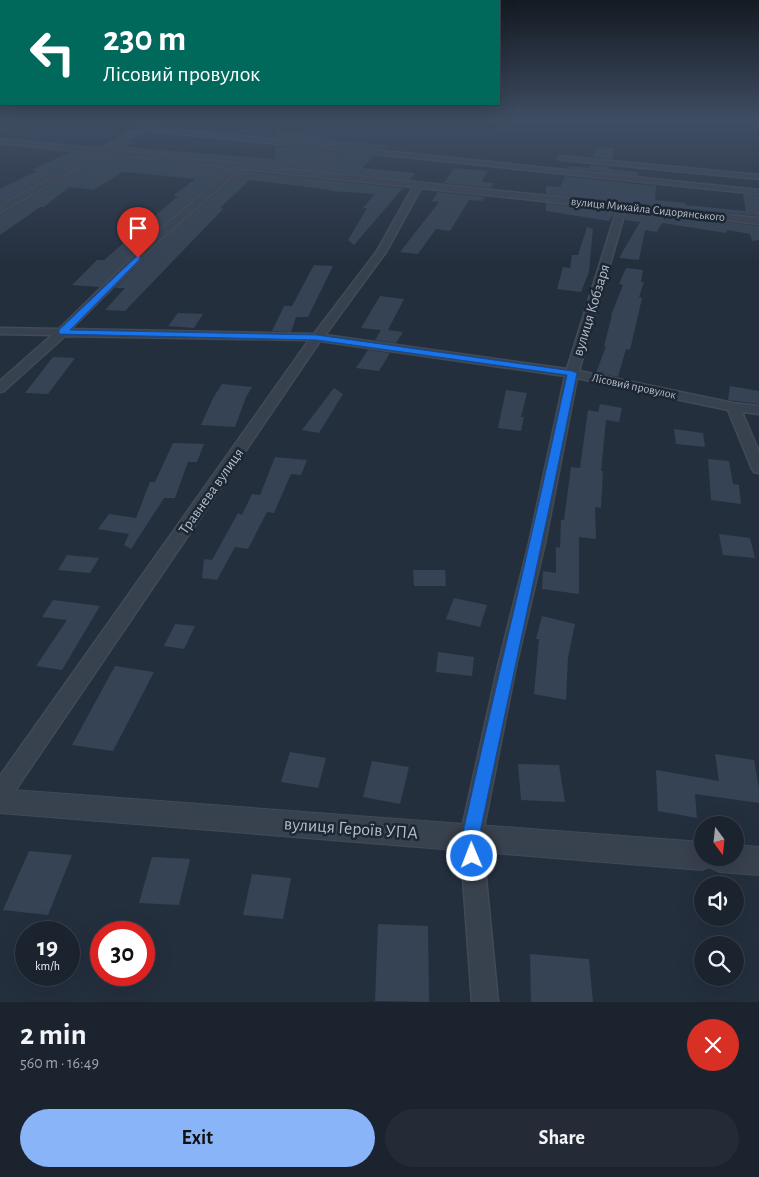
<!DOCTYPE html>
<html lang="en">
<head>
<meta charset="utf-8">
<style>
	body { margin:0; font-family:"Alegreya Sans",sans-serif; background:#242b36; color:#f1f3f6; height:100vh; display:flex; flex-direction:column; font-size:19px; white-space:nowrap }
	* { box-sizing:border-box; margin:0 }
	p { font-size:16px; color:#a0a4aa }
	.icon { flex:none; width:28px; height:28px; fill:none; stroke:currentColor; stroke-width:2; stroke-linecap:round; stroke-linejoin:round }
	.map { position:relative; height:1002px; overflow:hidden }
	.side { display:flex; flex-direction:column; background:#1b232e; flex:1 }
	.side>* { flex:none }
	.guide { position:absolute; left:0px; top:0px; width:500px; height:105px; box-shadow:0 5px 20px #0002,0 0 0 1px #39404a; background:#00695c; color:#fff; overflow:hidden }
	.needle { width:32px; rotate:165deg }
	.tools { position:absolute; left:694px; top:816px; display:grid; gap:10px }
	.tools a { display:grid; place-items:center; width:50px; height:50px; border-radius:50%; background:#1b232e; box-shadow:0 5px 20px #0002,0 0 0 1px #39404a; font-size:25px }
	.speed { position:absolute; left:15px; top:921px; display:flex; gap:10px; font-size:25px; font-weight:700; text-align:center }
	.speed>* { display:grid; place-content:center; width:65px; height:65px; border-radius:50%; background:#1b232e; box-shadow:0 5px 20px #0002,0 0 0 1px #39404a; line-height:1 }
	.speed small { font-size:12px; font-weight:400 }
	.speed .limit { border:8px solid #d22; background:#fff; color:#111 }
	.pin { position:absolute; display:grid; place-items:center; width:42px; height:42px; color:#fff; margin:-51px -21px; border-radius:50% 50% 50% 0; rotate:-45deg; box-shadow:0 0 5px #0007 }
	.pin .icon { rotate:45deg }
	.me { position:absolute; width:55px; margin:-28px; rotate:359deg; stroke-linejoin:round; filter:drop-shadow(0 0 4px #0008) }
	.turn { display:flex; align-items:center; gap:18px; height:105px; padding:0 20px; font-size:22px }
	.turn .icon { width:65px; height:65px; stroke-width:2.5 }
	.turn b { display:block; font-size:35px; line-height:42px }
	.round { display:grid; place-items:center; flex:none; width:52px; height:52px; border-radius:26px; background:#242b36 }
	.overview { display:flex; align-items:center; justify-content:space-between; height:85px; padding:0 20px }
	h1 { font-size:30px; font-weight:700; line-height:38px }
	.primary-button { display:flex; gap:10px; margin-top:auto; padding:10px 20px }
	.primary-button a { flex:1; height:58px; border-radius:30px; background:#8ab4f8; color:#111; font-size:20px; font-weight:700; line-height:58px; text-align:center }
	.primary-button a+a { background:#242b36; color:#f1f3f6 }
	.map>svg:first-child { display:block }
	.building { fill:#364354 }
	.lines { fill:none; stroke-linecap:round; stroke-linejoin:round }
	.minor-casing { stroke:#414a57; stroke-width:3 }
	.tertiary-casing { stroke:#414a57; stroke-width:2 }
	.path { stroke:#3f5557; stroke-width:1; stroke-dasharray:2 2; stroke-linecap:butt }
	.minor { fill:#38414e; fill-rule:evenodd }
	.tertiary { fill:#38414e; fill-rule:evenodd }
	.route { fill:#1a73e8; stroke:#114b97 }
	.labels { text-anchor:middle; stroke-width:5; stroke-linejoin:round; paint-order:stroke }
	.far-street-label { font-size:12px; fill:#b4bcc9; stroke:#1d2633 }
	.street-label { font-size:15px; fill:#b4bcc9; stroke:#1d2633 }
	.near-street-label { font-size:18px; fill:#b4bcc9; stroke:#1d2633 }
</style>
</head>
<body>
<div class="map">
<svg width="759" height="1002" viewBox="0 0 759 1002">
	<rect width="100%" height="100%" fill="#242f3e"/>
	<g class="building">
		<path d="M276 131 332 138 330 140 387 145 383 149 276 138Z"/>
		<path d="M128 141 135 142 126 147 274 159 275 146 375 156 362 168 415 173 410 180 115 149Z"/>
		<path d="M596 147 614 148 612 159 593 157Z"/>
		<path d="M70 152 88 154 0 204V189L37 171 32 170Z"/>
		<path d="M103 156 228 169 158 230 100 287 72 285 97 260H104L178 196H173L195 179 123 172 93 190 69 187 44 207H40L0 235V215Z"/>
		<path d="M591 165 610 167V169L639 172 638 176 568 168 569 166 590 168Z"/>
		<path d="M454 168 487 171 482 182 494 183 491 188 444 183Z"/>
		<path d="M242 171 403 188 354 245 348 240 367 208H363L375 194 330 191 331 190 250 180 220 208 223 209 125 311 105 310 125 288H115L166 236Z"/>
		<path d="M565 176 656 186 655 200 686 203V205L746 211 743 194 759 196V216L546 194V186L560 187Z"/>
		<path d="M438 192 485 197 482 201 469 200 450 231 436 229 418 254 400 252 439 202 432 201Z"/>
		<path d="M546 203 615 211 609 221 546 211Z"/>
		<path d="M627 211 759 226V240L752 241 750 234 727 230 726 233 662 223 657 232 645 230 639 260 619 258 640 222 625 220Z"/>
		<path d="M587 227 593 229 589 272 581 292 557 289 563 267 570 268 572 255H578Z"/>
		<path d="M314 265 333 266 308 317H296L291 332 272 331 284 306H292Z"/>
		<path d="M626 268 643 270 641 282H644L639 297 642 298 630 350 626 349 618 377 596 373 606 346H604L612 315H611L623 285 619 284Z"/>
		<path d="M380 296 404 299 388 330 403 332 396 343 375 340 381 330 361 328Z"/>
		<path d="M178 313 203 314 194 328 168 326Z"/>
		<path d="M368 350 390 353 379 371 356 368Z"/>
		<path d="M53 357 75 358 48 394 25 393Z"/>
		<path d="M222 384 252 387 246 397 235 427 201 425 213 398Z"/>
		<path d="M730 386 759 391V404L728 400Z"/>
		<path d="M334 388 343 394 319 433 302 430Z"/>
		<path d="M506 390 527 393 521 417H524L521 431 498 428Z"/>
		<path d="M600 404 622 408 619 422 606 420 601 471H603L601 508 595 507 596 539 579 537V594L542 589 543 571 556 573V547L560 548 561 520H564L571 467 580 468 588 410 598 412Z"/>
		<path d="M674 429 703 433 705 447 676 444Z"/>
		<path d="M173 443 204 444 197 462H188L175 498H164L131 549 124 545 129 534 98 529 109 514 136 518 150 482H155Z"/>
		<path d="M275 457 307 460 301 475 291 474 274 513 267 512 248 549 235 547 217 580 202 578 204 559 212 560 238 513 242 515 252 494 260 495Z"/>
		<path d="M708 459 729 461 733 484 739 485 741 504 711 500Z"/>
		<path d="M719 534 750 538 755 558 723 555Z"/>
		<path d="M67 555 99 558 90 573 58 570Z"/>
		<path d="M413 570H445L446 586H414Z"/>
		<path d="M454 598 487 605 480 627 446 619Z"/>
		<path d="M53 600 100 606 62 670 36 666 67 620 42 617Z"/>
		<path d="M542 616 575 624 568 657 566 700 534 694 539 639H536Z"/>
		<path d="M175 624 195 626 184 649 164 646Z"/>
		<path d="M438 652 474 657 472 676 436 672Z"/>
		<path d="M115 666 154 672 113 751 72 745Z"/>
		<path d="M290 752 326 758 318 788 281 782Z"/>
		<path d="M715 754 754 760 759 789V803L695 794 697 818 658 811 656 770 719 781Z"/>
		<path d="M372 761 409 767 400 804 363 797Z"/>
		<path d="M518 764 559 765 565 802 521 800Z"/>
		<path d="M29 851 72 855 48 915 3 910Z"/>
		<path d="M152 857 190 859 179 905 139 903Z"/>
		<path d="M252 874 291 878 283 919 243 915Z"/>
		<path d="M378 924 428 926 429 1002 375 1001Z"/>
		<path d="M530 954 589 959 593 1002H531Z"/>
	</g>
	<g class="lines">
		<g class="minor-casing">
			<g id="minor">
				<path d="M143 126 759 190V194L144 130 109 150 759 218V224L626 209 579 371 733 403 759 406V414L742 412 759 452V473L754 472 752 469 728 410 577 378 545 543 516 666 482 837 498 1002H472L460 837 498 666 529 543 565 376 320 341 8 801 0 804V776L309 340 65 336 4 391 0 392V381L52 335 0 334V328L59 329 159 231 232 168 103 154 0 213V206L94 153 0 143V139L100 149ZM241 169 413 187 377 251 314 334 71 329 165 235ZM421 188 617 209 567 369 325 335 386 252Z"/>
				<path d="M559 156 759 175V179L562 160 558 158Z"/>
			</g>
		</g>
		<g class="tertiary-casing">
			<path id="tertiary" d="M0 789 702 842V858H735V845L759 847V875L720 872 709 867 702 870 0 813Z"/>
		</g>
		<path class="path" d="M87 121 96 123"/>
		<use href="#minor" class="minor"/>
		<use href="#tertiary" class="tertiary"/>
	</g>
	<linearGradient id="sky" x2="0" y2="1"><stop stop-color="#141a22"/><stop offset="0.46" stop-color="#3f4d63"/><stop offset="1" stop-color="#3f4d63" stop-opacity="0"/></linearGradient>
	<rect width="759" height="262" fill="url(#sky)"/>
	<path class="route" d="M138 255 140 256V259L70 330 317 335 572 371 577 373C546 528 511 682 479 837L481 856 478 861 472 864 466 861 463 856 462 837C496 683 534 530 567 375L317 340 59 334V330Z"/>
	<g class="labels">
		<g class="far-street-label">
			<text transform="translate(648 209) rotate(6)" y="4">вулиця Михайла Сидорянського</text>
			<text transform="translate(634 386) rotate(12)" y="4">Лісовий провулок</text>
		</g>
		<g class="street-label">
			<text transform="translate(591 310) rotate(-73)" y="5">вулиця Кобзаря</text>
			<text transform="translate(211 491) rotate(-55)" y="5">Травнева вулиця</text>
		</g>
		<g class="near-street-label">
			<text transform="translate(351 828) rotate(4)" y="6">вулиця Героїв УПА</text>
		</g>
	</g>
</svg>
<div class="tools">
<a><svg class="needle" viewBox="-14 -14 28 28"><path d="M0-13l5 13h-10z" fill="#e53935"/><path d="M0 13l5-13h-10z" fill="#a0a4aa"/></svg></a>
<a><svg class="icon" aria-label="sound" viewBox="0 0 24 24"><path d="M4 9h4l5-4v14l-5-4H4zM17 9q2 3 0 6"/></svg></a>
<a><svg class="icon" aria-label="search" viewBox="0 0 24 24"><circle cx="10" cy="10" r="6"/><path d="M15 15l6 6"/></svg></a>
</div>
<div class="speed"><div>19<small>km/h</small></div><div class="limit">30</div></div>
<div class="pin" style="left:138px;top:258px;background:#d93025"><svg class="icon" aria-label="arrive" viewBox="0 0 24 24"><path d="M6 21V4h12l-3 4 3 4H6"/></svg></div>
<svg class="me" style="left:472px;top:856px" viewBox="-20 -20 40 40"><circle r="17" fill="#1a73e8" stroke="#fff" stroke-width="3"/><path d="M0-11L8 9 0 5-8 9z" fill="#fff"/></svg>
<div class="guide">
<div class="turn"><svg class="icon" aria-label="left" viewBox="0 0 24 24"><path d="M17 20v-9H6M10 6l-5 5 5 5"/></svg><div><b>230 m</b>Лісовий провулок</div></div>
</div>
</div>
<section class="side">
<div class="overview"><div><h1>2 min</h1><p>560 m · 16:49</p></div><a class="round" style="background:#d93025;color:#fff"><svg class="icon" aria-label="close" viewBox="0 0 24 24"><path d="M6 6l12 12M18 6L6 18"/></svg></a></div>
<div class="primary-button"><a>Exit</a><a>Share</a></div>
</section>
</body>
</html>
